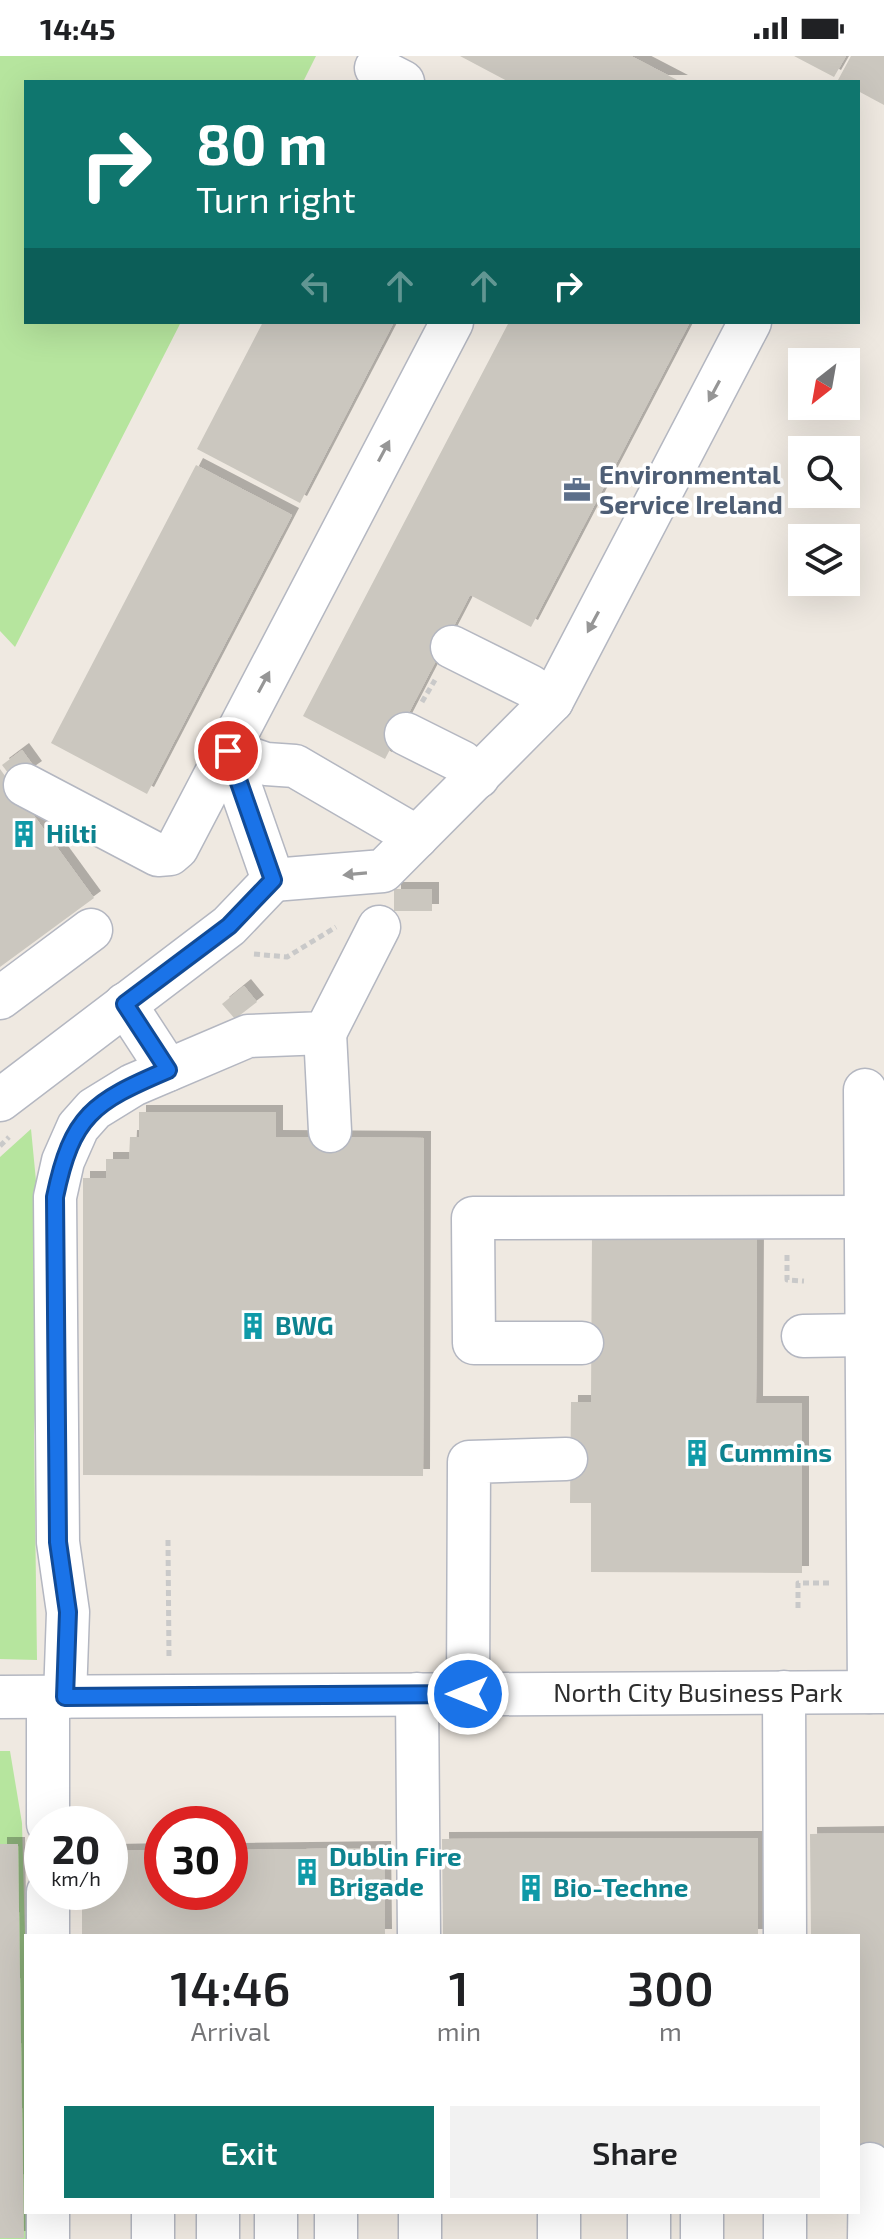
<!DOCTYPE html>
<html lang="en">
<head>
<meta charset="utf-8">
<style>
	body { margin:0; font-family:"Exo 2",sans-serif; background:#f2f2f2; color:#202124; height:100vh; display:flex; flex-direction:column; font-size:30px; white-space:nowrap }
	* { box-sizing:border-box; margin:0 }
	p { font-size:26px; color:#757577 }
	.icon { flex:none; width:44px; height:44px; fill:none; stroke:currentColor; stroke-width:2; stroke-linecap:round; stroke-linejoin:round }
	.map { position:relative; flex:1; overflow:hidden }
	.panel { position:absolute; left:24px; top:1878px; width:836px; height:280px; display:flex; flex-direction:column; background:#fff; border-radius:0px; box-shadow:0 8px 32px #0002 }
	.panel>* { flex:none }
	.top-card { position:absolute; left:24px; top:24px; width:836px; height:244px; border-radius:0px; box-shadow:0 8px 32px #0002; background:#0f766e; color:#fff; overflow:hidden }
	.needle { width:52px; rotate:211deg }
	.controls { position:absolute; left:788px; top:292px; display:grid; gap:16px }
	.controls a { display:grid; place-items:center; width:72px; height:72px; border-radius:0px; background:#fff; box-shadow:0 8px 32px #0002; font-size:40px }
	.speed { position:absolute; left:24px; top:1750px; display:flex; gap:16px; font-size:40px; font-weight:700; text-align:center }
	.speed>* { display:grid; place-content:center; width:104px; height:104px; border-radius:50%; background:#fff; box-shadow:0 8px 32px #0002; line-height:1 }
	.speed small { font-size:20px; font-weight:400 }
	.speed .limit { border:12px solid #d22; background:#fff; color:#111 }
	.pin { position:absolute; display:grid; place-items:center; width:68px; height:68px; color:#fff; margin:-34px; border:4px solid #fff; border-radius:50%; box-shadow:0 2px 8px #0007 }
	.me { position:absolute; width:88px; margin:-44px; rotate:270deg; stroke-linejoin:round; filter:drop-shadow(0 0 6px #0008) }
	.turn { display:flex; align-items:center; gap:28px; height:168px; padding:0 40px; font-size:36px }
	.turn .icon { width:104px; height:104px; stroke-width:2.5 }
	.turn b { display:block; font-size:56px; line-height:68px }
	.lanes { display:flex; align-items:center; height:76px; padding:0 40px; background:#0003; justify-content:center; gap:40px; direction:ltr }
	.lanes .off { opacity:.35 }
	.eta { display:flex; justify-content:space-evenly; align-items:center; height:136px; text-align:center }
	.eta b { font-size:48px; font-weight:600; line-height:56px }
	.button { display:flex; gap:16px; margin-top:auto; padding:16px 40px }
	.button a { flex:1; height:92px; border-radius:0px; background:#0f766e; color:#fff; font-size:32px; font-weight:600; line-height:92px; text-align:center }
	.button a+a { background:#f2f2f2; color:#202124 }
	.status { display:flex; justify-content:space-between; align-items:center; height:56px; padding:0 40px; background:#fff; direction:ltr }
	.status svg { height:22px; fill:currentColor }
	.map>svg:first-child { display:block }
	.green { fill:#b6e59e }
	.building { fill:#cbc7bf; filter:url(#shadow) }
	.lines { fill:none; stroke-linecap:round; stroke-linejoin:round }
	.minor-casing { stroke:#b4b7c1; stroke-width:45 }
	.path { stroke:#c9c9c9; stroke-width:5; stroke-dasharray:6 4; stroke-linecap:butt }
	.minor { stroke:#fff; stroke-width:42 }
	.oneway { fill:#969696 }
	.route-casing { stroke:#114b97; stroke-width:20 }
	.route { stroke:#1a73e8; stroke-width:14 }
	.labels { text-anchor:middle; stroke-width:7; stroke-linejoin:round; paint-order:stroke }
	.service-label { font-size:26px; font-weight:bold; fill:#4e5e75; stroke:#fff; text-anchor:start }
	.culture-label { font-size:26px; font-weight:bold; fill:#0d838f; stroke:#fff; text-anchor:start }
	.street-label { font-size:26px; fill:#2e2e2e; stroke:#fff }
</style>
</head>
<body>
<div class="status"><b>14:45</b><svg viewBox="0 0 49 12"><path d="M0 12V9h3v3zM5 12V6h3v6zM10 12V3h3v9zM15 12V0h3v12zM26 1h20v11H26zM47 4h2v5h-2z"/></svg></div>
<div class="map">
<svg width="884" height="2183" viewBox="0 0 884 2183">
	<defs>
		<filter id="shadow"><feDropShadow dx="7" dy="-7" stdDeviation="0" flood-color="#0004"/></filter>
	</defs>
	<rect width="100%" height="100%" fill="#efe9e1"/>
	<g class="green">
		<path d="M0 0H316L303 26H26V266H181L15 591 0 575Z"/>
		<path d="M31 1073 42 1187 34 1379 37 1604 0 1603V1101Z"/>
		<path d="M0 1695H10L22 1767 26 1920V2156H31L29 2183H0Z"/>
	</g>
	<g class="building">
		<path d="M460 0H631L681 26H509Z"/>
		<path d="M794 0H846L834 21Z"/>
		<path d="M851 0H884V49L858 35V26L838 24Z"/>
		<path d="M263 266H394L300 447 197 393Z"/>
		<path d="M509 266H690L531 571 470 539 385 703 303 660Z"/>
		<path d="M196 409 292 459 147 738 51 687Z"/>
		<path d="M22 694 35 712 15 726 2 709Z"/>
		<path d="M0 713 94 842 0 911Z"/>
		<rect x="394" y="833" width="38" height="22"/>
		<path d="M244 930 257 946 235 963 222 948Z"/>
		<path d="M139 1056H276V1081L424 1082 423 1420 83 1419V1122H106V1103H129L130 1081H139Z"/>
		<path d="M592 1176 757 1177 756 1347H802V1517L591 1516V1447H570L571 1346H591Z"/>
		<path d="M884 1777V2097H858V1880H811L810 1778Z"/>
		<path d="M758 1782V1880H443L442 1783Z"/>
		<path d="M0 1788H18L24 2182H0Z"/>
		<path d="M384 1792 385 1880H82V1836H110V1795L162 1794V1836H230V1794Z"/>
	</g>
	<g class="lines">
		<g class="minor-casing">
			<g id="minor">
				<path d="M376 12 403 26"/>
				<path d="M452 591 530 630 552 645"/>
				<path d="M406 678 462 706 478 721"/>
				<path d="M228 695 266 708 295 710 417 781"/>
				<path d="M228 695 273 824"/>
				<path d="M25 729 158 799 170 798 177 792 452 266"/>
				<path d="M273 824 383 815 552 645 750 266"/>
				<path d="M0 942 91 874"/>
				<path d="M125 948 168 1014"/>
				<path d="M325 977 330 1075"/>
				<path d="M865 1034 869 1636"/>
				<path d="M0 1044 229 870 273 824"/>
				<path d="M803 1280 868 1279"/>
				<path d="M582 1287H474L473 1162 867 1161"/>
				<path d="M784 1636 785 1880"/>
				<path d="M417 1638 419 1880"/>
				<path d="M468 1638 469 1406 566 1403"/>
				<path d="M0 1641 884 1636"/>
				<path d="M48 1641V1768"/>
				<path d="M65 1641 68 1556 58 1486 55 1141 63 1105 78 1071 94 1053 133 1029 248 980 325 977 379 871"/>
				<path d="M48 1836V1880"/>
				<path d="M48 2156V2183"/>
				<path d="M153 2156V2183"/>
				<path d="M218 2156V2183"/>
				<path d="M336 2156V2183"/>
				<path d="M420 2156V2183"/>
				<path d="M785 2156V2183"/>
				<path d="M276 2183V2156"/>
				<path d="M559 2183V2156"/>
				<path d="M649 2183V2156"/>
				<path d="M702 2183V2156"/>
				<path d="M869 2183 870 2108"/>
			</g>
		</g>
		<g class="path">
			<path d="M422 646 435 624"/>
			<path d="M254 898 287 901 336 871"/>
			<path d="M0 1090 9 1081"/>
			<path d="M787 1199V1224L804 1225"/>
			<path d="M168 1484 169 1602"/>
			<path d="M798 1552V1527H832"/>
		</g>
		<use href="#minor" class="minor"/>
	</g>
	<defs><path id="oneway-solid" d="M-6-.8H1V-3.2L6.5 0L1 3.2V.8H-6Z" transform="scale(2)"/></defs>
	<g class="oneway">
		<use href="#oneway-solid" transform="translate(714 335) rotate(118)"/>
		<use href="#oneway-solid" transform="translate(384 395) rotate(-62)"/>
		<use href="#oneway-solid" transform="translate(593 566) rotate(118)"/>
		<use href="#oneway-solid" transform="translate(264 626) rotate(-62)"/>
		<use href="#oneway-solid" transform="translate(355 818) rotate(175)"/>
	</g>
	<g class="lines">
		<g class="route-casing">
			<path id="route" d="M228 695 273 824 229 870 125 948 168 1014C93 1046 72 1059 55 1141L58 1486 68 1556 65 1641 468 1638"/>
		</g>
		<use href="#route" class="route"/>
	</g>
	<defs>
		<g id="office-bare" transform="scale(2.16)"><path d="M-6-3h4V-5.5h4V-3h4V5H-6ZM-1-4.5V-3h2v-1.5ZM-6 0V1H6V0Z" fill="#5c6f8a" stroke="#fff" stroke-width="2.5" paint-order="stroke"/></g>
		<g id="building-bare" transform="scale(2.16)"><path d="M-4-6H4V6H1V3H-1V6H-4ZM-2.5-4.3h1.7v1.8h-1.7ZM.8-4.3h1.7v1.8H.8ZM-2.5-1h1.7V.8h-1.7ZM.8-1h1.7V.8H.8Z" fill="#0f9aa8" stroke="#fff" stroke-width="2.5" paint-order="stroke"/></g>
	</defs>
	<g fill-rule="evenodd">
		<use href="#office-bare" x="577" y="434"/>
		<use href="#building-bare" x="24" y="778"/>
		<use href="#building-bare" x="253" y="1270"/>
		<use href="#building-bare" x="697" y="1397"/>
		<use href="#building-bare" x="307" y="1816"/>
		<use href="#building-bare" x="531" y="1832"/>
	</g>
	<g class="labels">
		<g class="service-label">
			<text x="599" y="428">Environmental<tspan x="599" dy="30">Service Ireland</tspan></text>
		</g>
		<g class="culture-label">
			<text x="46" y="787">Hilti</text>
			<text x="275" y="1279">BWG</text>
			<text x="719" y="1406">Cummins</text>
			<text x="329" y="1810">Dublin Fire<tspan x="329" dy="30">Brigade</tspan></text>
			<text x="553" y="1841">Bio-Techne</text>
		</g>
		<g class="street-label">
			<text x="698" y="1646">North City Business Park</text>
		</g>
	</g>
</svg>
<div class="controls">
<a><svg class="needle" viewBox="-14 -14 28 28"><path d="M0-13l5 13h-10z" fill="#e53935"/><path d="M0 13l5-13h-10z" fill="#757577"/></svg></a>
<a><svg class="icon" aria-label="search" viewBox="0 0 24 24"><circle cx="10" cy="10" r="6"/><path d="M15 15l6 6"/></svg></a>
<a><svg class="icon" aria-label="layers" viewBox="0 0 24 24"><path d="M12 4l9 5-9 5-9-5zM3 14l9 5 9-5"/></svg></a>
</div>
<div class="speed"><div>20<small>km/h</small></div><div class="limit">30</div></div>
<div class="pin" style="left:228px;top:695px;background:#d93025"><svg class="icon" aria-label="arrive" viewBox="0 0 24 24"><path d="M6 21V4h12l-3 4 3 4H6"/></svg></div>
<svg class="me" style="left:468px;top:1638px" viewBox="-20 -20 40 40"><circle r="17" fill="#1a73e8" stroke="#fff" stroke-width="3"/><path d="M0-11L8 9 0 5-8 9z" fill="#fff"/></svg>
<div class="top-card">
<div class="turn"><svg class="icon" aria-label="right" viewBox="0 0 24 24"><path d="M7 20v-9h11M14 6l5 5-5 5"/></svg><div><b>80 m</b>Turn right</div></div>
<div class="lanes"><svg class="icon off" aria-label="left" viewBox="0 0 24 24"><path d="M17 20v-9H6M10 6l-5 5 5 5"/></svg><svg class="icon off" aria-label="ahead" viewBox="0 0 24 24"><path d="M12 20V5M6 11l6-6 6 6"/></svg><svg class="icon off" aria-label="ahead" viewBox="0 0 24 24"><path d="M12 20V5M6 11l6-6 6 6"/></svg><svg class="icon" aria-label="right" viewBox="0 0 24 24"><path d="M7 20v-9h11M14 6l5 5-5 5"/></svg></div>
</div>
<section class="panel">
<div class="eta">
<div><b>14:46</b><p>Arrival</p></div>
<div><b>1</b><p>min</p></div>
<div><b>300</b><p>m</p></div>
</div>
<div class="button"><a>Exit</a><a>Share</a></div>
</section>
</div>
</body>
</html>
